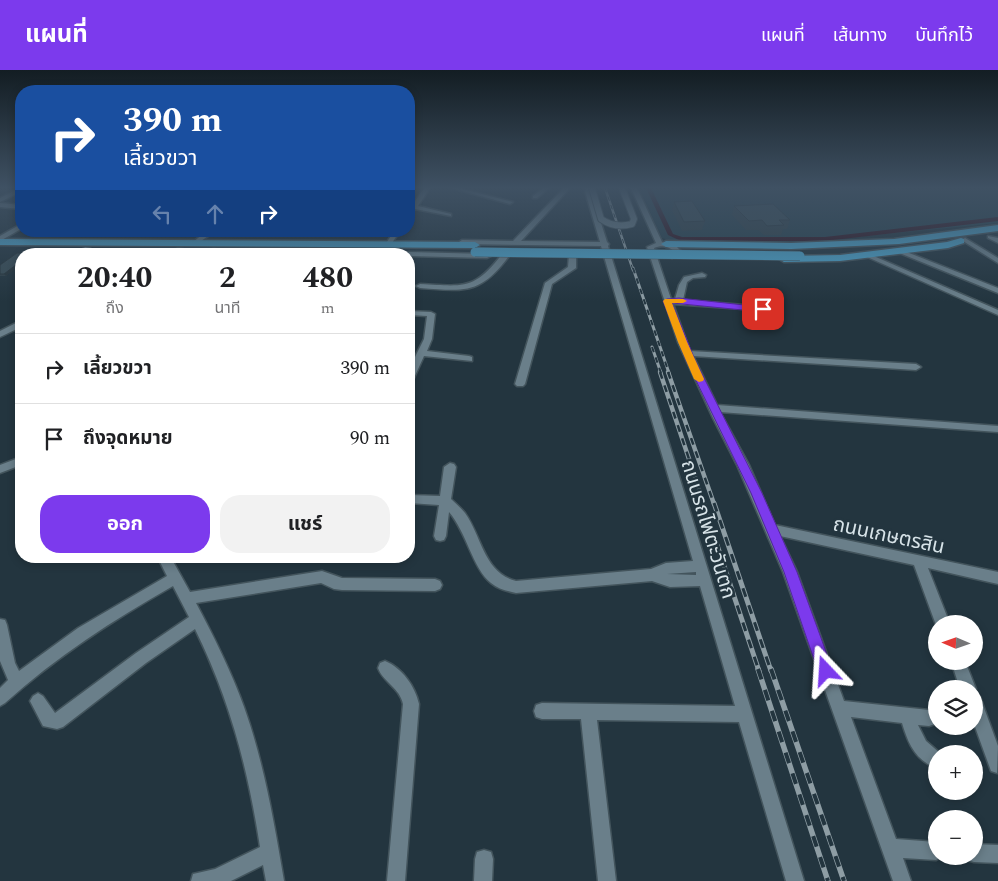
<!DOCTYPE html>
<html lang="th">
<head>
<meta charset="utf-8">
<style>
	body { margin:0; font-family:Spectral,"Noto Sans Thai",serif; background:#f2f2f2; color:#202124; height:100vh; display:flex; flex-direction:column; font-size:19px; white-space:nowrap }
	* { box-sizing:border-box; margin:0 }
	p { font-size:16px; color:#757577 }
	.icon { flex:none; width:28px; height:28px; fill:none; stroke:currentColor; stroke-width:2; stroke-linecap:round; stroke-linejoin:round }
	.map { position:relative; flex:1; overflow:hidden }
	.details { position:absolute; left:15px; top:178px; width:400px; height:315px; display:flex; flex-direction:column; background:#fff; border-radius:20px; box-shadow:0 2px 8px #0003 }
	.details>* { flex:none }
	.guide { position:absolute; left:15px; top:15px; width:400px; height:152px; border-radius:20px; box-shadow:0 2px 8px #0003; background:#1a4fa0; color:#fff; overflow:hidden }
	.needle { width:32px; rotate:272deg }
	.fabs { position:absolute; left:928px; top:545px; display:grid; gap:10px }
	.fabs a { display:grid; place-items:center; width:55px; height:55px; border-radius:50%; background:#fff; box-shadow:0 2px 8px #0003; font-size:25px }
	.pin { position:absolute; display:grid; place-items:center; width:42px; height:42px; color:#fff; margin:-21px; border-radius:10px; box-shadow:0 2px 8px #0006 }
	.me { position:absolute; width:55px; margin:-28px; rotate:340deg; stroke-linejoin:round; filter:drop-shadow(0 0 4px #0008) }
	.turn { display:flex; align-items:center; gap:18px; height:105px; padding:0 25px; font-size:22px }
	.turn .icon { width:65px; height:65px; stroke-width:2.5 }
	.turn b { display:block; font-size:35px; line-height:42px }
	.lanes { display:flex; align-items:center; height:48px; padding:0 25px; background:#0003; justify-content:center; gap:25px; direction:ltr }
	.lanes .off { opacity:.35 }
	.eta { display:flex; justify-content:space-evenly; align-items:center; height:85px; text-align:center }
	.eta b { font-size:30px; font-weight:700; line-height:35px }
	.action { display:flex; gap:10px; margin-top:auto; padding:10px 25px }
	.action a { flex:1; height:58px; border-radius:20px; background:#7c3aed; color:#fff; font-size:20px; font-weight:700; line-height:58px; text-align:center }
	.action a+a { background:#f2f2f2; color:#202124 }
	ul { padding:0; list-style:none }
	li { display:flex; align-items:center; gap:15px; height:70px; padding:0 25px; border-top:1px solid #e0e0e0 }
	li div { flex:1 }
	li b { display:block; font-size:19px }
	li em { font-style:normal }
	header { display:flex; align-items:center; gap:30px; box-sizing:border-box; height:70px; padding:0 25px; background:#7c3aed; color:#fff }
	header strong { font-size:24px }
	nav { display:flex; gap:28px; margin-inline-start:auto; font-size:18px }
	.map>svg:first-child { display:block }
	.built { fill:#27414d }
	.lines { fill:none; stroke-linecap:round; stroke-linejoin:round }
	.canal { fill:#31121f; fill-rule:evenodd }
	.minor-casing { stroke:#43545c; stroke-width:3 }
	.highway-casing { stroke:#43545c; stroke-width:3 }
	.minor { fill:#6a7f8a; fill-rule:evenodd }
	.highway { fill:#4ba2c9; fill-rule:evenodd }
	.rail-far4-casing { stroke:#8e9da4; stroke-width:2.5 }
	.rail-far3-casing { stroke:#8e9da4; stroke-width:3 }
	.rail-far2-casing { stroke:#8e9da4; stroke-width:4.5 }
	.rail-far1-casing { stroke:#8e9da4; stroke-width:5 }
	.rail-casing { stroke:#8e9da4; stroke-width:5.5 }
	.rail-far4 { stroke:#23353f; stroke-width:1; stroke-dasharray:4.5; stroke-linecap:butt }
	.rail-far3 { stroke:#23353f; stroke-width:2; stroke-dasharray:5.5; stroke-linecap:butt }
	.rail-far2 { stroke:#23353f; stroke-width:2.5; stroke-dasharray:7; stroke-linecap:butt }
	.rail-far1 { stroke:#23353f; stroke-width:3; stroke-dasharray:9; stroke-linecap:butt }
	.rail { stroke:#23353f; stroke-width:4; stroke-dasharray:11; stroke-linecap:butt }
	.minor-bridge-casing { stroke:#43545c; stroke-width:8; stroke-linecap:butt }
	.highway-bridge-casing { stroke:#43545c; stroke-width:10; stroke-linecap:butt }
	.minor-bridge { stroke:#6a7f8a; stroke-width:6 }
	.highway-bridge { stroke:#4ba2c9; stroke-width:9 }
	.wall { fill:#304149 }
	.shaded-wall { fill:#27353c }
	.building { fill:#384c55; stroke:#27353c }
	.route { fill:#7c3aed; stroke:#51269a }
	.slow { fill:#f59e0b }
	.labels { text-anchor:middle; stroke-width:5; stroke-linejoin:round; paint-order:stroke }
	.street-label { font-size:20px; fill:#d7e3e8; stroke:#23353f }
</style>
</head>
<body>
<header>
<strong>แผนที่</strong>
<nav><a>แผนที่</a><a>เส้นทาง</a><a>บันทึกไว้</a></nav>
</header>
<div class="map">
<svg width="998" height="811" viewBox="0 0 998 811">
	<rect width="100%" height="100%" fill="#23353f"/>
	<path class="built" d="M639 118H998V153L815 171 675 172 662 168Z"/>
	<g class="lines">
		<path class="canal" d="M646 118H651L673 164 682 167H825L998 147V151L825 171H681L668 165Z"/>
		<g class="minor-casing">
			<g id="minor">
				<path d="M424 118H430L418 136 451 144V146L415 139 409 146V140Z"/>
				<path d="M451 118H459L513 132 510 134Z"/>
				<path d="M543 118H549L537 128H533V126Z"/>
				<path d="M564 118H570L521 171 600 172 584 118H590L607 172 609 174 608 176 804 811H786L739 652 597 650 616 811H598L581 649H542L536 647 534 641 536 635 542 633 735 636 700 516 670 517 652 511 516 523C507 521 498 519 491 513 473 499 466 461 449 442L446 466 444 470 440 471 436 470 434 466 439 435 409 433V425L440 426 444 397 450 393 454 394 456 397 451 429C456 434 461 438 465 443 482 467 484 503 516 511L651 499 666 493 693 491 601 176 462 174 459 172 462 170 513 171ZM696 502V505L667 504Z"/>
				<path d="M631 118H637L662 172 675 175 681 181 672 188 668 186 674 181C668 176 661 175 654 178L671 229H675L679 215 684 207 702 203 706 205 705 207 693 208 687 212 683 230 744 235 773 240 777 242 773 244 744 239 673 234 690 281 916 294 921 297 916 300 693 286 717 335 998 356V362L720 342 749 395 775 455 998 502V514L928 498 950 554 936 555 914 495 780 466 797 502 844 631 929 640 935 642 936 646 935 654 929 656 918 655 926 671 941 684H936V698C915 690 908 673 902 653L851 647 896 769 936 772V786H943L936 790 903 788 911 811H893L783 502 737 395 713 348 678 272 647 177 656 173Z"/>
				<path d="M18 119 21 121 20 122 0 132V128Z"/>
				<path d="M0 133 21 135V139L0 137Z"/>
				<path d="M21 154V159L0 171V166Z"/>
				<path d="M207 161H215L197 174H193V172Z"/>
				<path d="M394 161H400L390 176H386L385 175Z"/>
				<path d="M988 166 998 168V173L988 168Z"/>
				<path d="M965 168 998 188V193L963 171 962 170Z"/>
				<path d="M85 177 90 178 85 184H78Z"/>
				<path d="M178 178 183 179 179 184H172Z"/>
				<path d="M214 178 217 180 214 184H206Z"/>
				<path d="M263 179H267L268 184H261Z"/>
				<path d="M363 179 388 182 391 184 361 182 360 181Z"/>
				<path d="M899 179 998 218V223L897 182V180Z"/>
				<path d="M409 182 487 184 491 186 487 188 409 186V184H406Z"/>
				<path d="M502 184 509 186C480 225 465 221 420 218L416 216 420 214C463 216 474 221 502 184Z"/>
				<path d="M865 184H869L998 240V245L865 186Z"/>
				<path d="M569 185 576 187V198L552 214 525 314 523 316H517L515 314 545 213 568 197Z"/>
				<path d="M409 241 431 242 435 244 432 269 427 281 469 286 472 287V291L424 286 414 308 409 311V299L424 269 427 246 409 245Z"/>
				<path d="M18 252H21V257L0 267V261Z"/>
				<path d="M21 387V395L0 403V395Z"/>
				<path d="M157 486H170L190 522 322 501 342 508 435 509 440 511 442 515 440 519 435 521 342 520 334 519 321 513 196 533C214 567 231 601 244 637 264 693 274 752 284 811H266L263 795 231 811H191L193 804 215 799 260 777C248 699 230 630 195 559L146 593 63 657 57 659 43 656 30 631 33 626 38 623 43 626 55 643 136 583 189 547 173 516C113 550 56 587 5 633L0 636V618L8 610 0 591V549L5 550 7 555 15 593 19 601 78 558 167 506Z"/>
				<path d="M385 591C402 598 415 616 419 634L405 811H387L403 634C400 618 383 612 378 598L380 593Z"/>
				<path d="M951 591H965L976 619 974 624V619H960Z"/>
				<path d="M974 625 980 627 998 676 997 703 991 701 974 654Z"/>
				<path d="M974 774 998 775V793L974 792 967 790 966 786H974Z"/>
				<path d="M484 780 491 782 493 789 492 811H474L475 789 477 782Z"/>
			</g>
		</g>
		<g class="highway-casing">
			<g id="highway">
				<path d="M998 155V161L899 174 791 179 666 177 661 174 666 171 791 173 894 169Z"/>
				<path d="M961 168 964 169V173L948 178 840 191 784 192 779 189 784 186 840 185 947 172Z"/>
				<path d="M0 169 475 172 480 175 475 178 0 175Z"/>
			</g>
		</g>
		<use href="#minor" class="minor"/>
		<use href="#highway" class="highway"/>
		<g class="rail-far4-casing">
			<path id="rail-far4" d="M605 118 633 200"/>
		</g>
		<g class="rail-far3-casing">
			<g id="rail-far3">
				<path d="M633 198 669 303"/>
				<path d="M652 277 661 303"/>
			</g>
		</g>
		<g class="rail-far2-casing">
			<g id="rail-far2">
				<path d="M660 302 704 434"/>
				<path d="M668 302 714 434"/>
			</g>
		</g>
		<g class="rail-far1-casing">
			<g id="rail-far1">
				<path d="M703 433 759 601"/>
				<path d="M714 433 771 601"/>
			</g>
		</g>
		<g class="rail-casing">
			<g id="rail">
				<path d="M758 599 828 811"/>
				<path d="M771 599 844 811"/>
			</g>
		</g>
		<use href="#rail-far4" class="rail-far4"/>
		<use href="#rail-far3" class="rail-far3"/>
		<use href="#rail-far2" class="rail-far2"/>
		<use href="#rail-far1" class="rail-far1"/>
		<use href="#rail" class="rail"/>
		<g class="minor-bridge-casing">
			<path id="minor-bridge" d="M592 118 601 149C611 156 621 157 632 154L634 149 622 118"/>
		</g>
		<g class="highway-bridge-casing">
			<path id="highway-bridge" d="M475 182 800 186"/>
		</g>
		<use href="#minor-bridge" class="minor-bridge"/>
		<use href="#highway-bridge" class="highway-bridge"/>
	</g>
	<g class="wall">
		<path d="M674 132 705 151 702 160 682 161 672 140Z"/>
		<path d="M734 136 790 150 787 159H783L781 165H764L758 160H746L732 145Z"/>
		<path d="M17 183H31L32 184H21V194L6 206H0V195Z"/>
	</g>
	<path class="shaded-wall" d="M21 191V194L6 206 4 204Z"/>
	<g class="building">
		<path d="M692 131 705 151 684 152 674 132Z"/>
		<path d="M773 134 790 150H779L784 155 767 156 762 150 749 151 734 136Z"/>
		<path d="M17 183H31L21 184V191L4 204H0V195Z"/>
	</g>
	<linearGradient id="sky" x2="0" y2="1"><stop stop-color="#131d23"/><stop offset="0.51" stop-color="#3f5163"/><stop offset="1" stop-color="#3f5163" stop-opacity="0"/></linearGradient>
	<rect width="998" height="231" fill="url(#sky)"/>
	<path class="route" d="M679 228 763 237 767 239 763 242 672 233 695 290 762 423 797 502 833 601 831 606 826 608 821 606 818 601 784 502 751 423 686 290 663 231 667 229Z"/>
	<path class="slow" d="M665 229H683L687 231 683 233H672L687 272 704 309 703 311 699 312 694 309 678 272 663 231Z"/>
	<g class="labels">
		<g class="street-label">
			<text transform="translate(709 459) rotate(73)" y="7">ถนนรถไฟตะวันตก</text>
			<text transform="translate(889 465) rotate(12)" y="7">ถนนเกษตรสิน</text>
		</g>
	</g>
</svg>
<div class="fabs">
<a><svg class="needle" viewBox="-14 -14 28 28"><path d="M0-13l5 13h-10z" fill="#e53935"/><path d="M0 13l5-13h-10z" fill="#757577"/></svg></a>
<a><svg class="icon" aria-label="layers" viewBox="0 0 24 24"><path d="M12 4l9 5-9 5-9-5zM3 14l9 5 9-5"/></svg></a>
<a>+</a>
<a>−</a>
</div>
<div class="pin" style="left:763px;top:239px;background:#d93025"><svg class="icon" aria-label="arrive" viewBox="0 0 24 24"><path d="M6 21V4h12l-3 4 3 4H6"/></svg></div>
<svg class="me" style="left:826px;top:601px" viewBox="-20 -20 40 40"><path d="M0-17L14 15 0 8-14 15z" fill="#7c3aed" stroke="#fff" stroke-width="4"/></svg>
<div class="guide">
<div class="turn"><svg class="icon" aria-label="right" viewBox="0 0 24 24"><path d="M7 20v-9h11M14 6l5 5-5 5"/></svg><div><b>390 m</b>เลี้ยวขวา</div></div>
<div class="lanes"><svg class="icon off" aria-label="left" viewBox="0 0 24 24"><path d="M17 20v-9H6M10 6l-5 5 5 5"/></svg><svg class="icon off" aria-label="ahead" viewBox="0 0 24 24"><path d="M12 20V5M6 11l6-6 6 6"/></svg><svg class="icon" aria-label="right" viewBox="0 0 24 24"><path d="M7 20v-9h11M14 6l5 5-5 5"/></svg></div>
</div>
<section class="details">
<div class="eta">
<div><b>20:40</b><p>ถึง</p></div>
<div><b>2</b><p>นาที</p></div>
<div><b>480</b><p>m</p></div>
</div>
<ul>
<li><svg class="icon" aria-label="right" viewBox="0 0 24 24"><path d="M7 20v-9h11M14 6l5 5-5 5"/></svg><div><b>เลี้ยวขวา</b></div><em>390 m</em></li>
<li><svg class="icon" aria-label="arrive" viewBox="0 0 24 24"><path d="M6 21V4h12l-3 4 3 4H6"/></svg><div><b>ถึงจุดหมาย</b></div><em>90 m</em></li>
</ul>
<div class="action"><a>ออก</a><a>แชร์</a></div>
</section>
</div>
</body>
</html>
